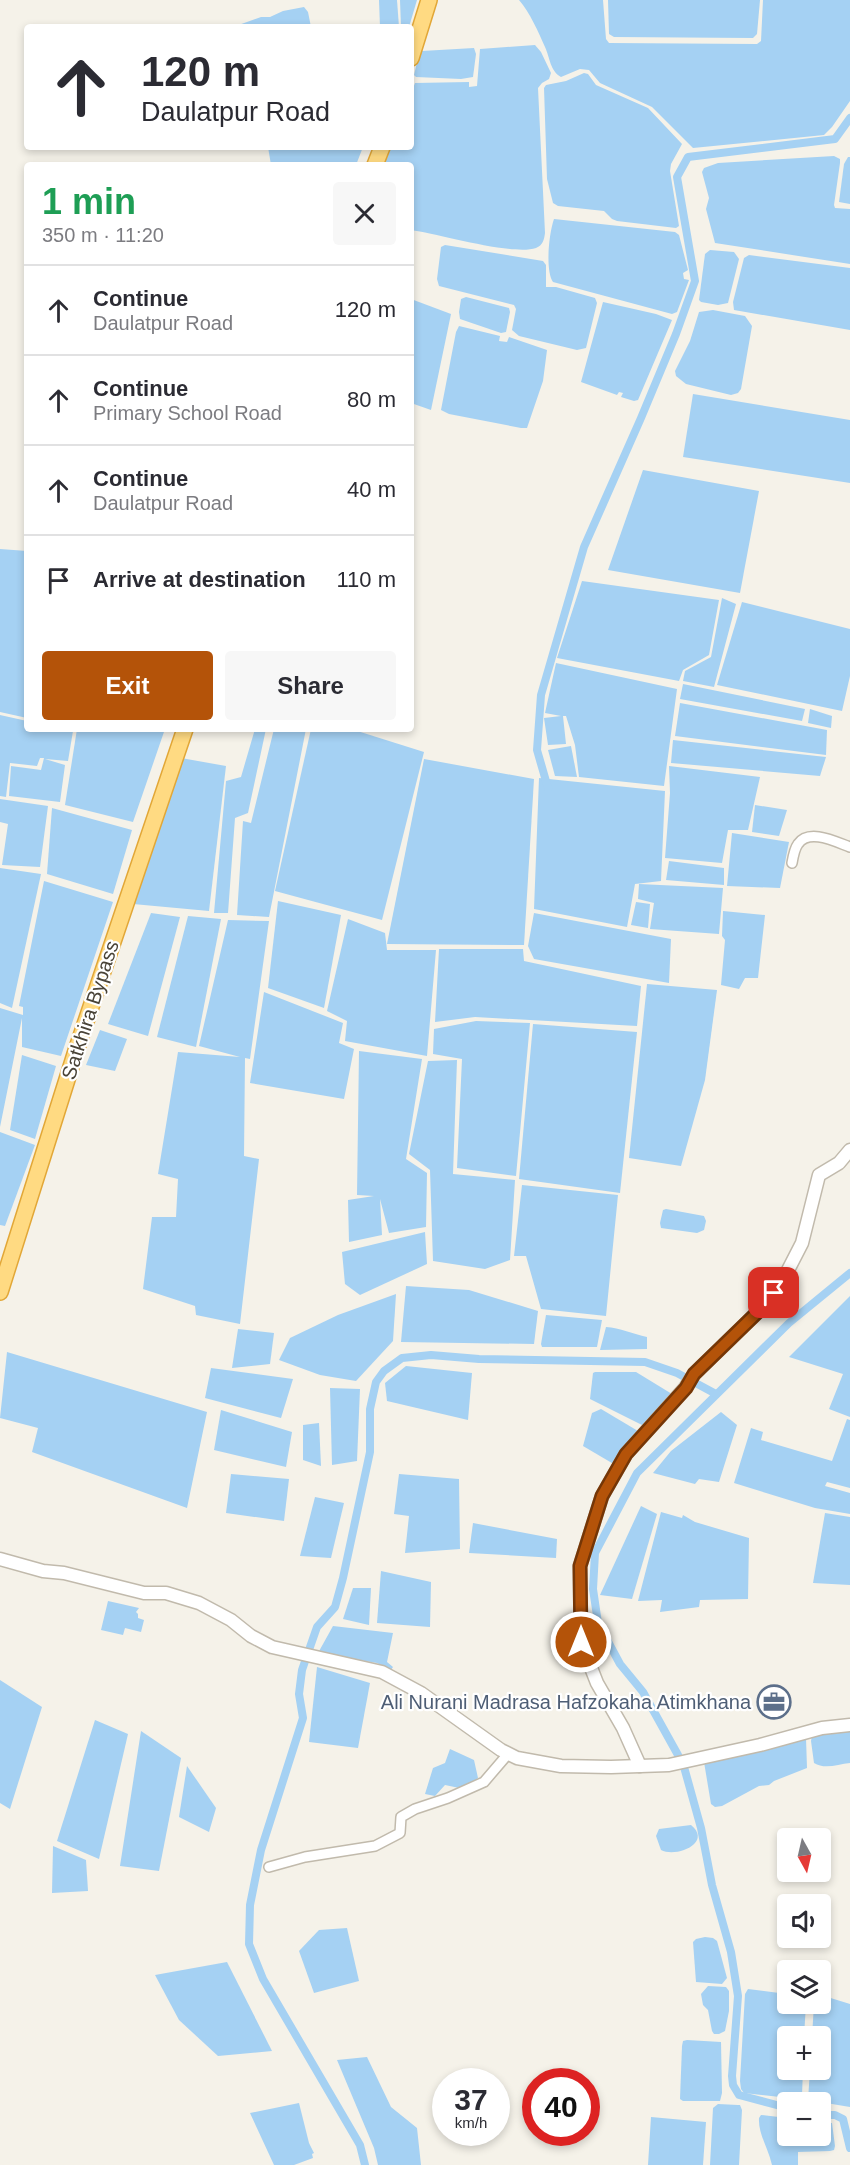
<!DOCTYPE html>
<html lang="en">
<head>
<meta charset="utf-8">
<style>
	body { margin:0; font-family:Arial,sans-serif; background:#f7f7f7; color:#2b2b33; height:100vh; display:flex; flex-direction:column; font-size:22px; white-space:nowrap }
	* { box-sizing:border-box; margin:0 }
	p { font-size:20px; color:#7c7c81 }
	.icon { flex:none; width:33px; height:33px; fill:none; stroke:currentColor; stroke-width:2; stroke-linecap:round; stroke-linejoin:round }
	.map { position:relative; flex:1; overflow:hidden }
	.sheet { position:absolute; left:24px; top:162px; width:390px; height:570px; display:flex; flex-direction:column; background:#fff; border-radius:6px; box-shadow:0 3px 9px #0003 }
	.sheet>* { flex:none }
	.top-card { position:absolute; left:24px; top:24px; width:390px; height:126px; border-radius:6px; box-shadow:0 3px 9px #0003; background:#fff; color:#2b2b33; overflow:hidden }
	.needle { width:39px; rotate:172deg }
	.buttons { position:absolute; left:777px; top:1828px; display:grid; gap:12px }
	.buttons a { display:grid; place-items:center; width:54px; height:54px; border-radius:6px; background:#fff; box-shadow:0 3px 9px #0003; font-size:30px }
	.speed { position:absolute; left:432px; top:2068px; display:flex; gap:12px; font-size:30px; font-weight:700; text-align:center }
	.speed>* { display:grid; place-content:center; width:78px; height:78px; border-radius:50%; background:#fff; box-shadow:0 3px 9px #0003; line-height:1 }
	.speed small { font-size:15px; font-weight:400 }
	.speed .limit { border:9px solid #d22; background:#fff; color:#111 }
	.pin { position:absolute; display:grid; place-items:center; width:51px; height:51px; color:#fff; margin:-26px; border-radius:12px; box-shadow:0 3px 9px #0006 }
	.me { position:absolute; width:66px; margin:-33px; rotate:0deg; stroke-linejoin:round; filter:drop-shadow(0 0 4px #0008) }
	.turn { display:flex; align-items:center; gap:21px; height:126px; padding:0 18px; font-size:27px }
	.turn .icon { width:78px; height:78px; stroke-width:2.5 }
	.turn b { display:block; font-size:42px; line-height:51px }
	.round { display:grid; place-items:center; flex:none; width:63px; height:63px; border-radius:6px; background:#f7f7f7 }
	.headline { display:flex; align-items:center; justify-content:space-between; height:102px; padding:0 18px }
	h1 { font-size:36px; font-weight:800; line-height:45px; color:#1e9e55 }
	.primary-button { display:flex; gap:12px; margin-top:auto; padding:12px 18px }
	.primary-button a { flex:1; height:69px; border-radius:6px; background:#b45309; color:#fff; font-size:24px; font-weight:800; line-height:69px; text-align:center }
	.primary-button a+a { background:#f7f7f7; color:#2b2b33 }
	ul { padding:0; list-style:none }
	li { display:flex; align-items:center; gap:18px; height:90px; padding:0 18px; border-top:2px solid #e1e1e2 }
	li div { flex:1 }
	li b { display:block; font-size:22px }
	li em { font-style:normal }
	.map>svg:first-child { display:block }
	.water { fill:#a5d1f3 }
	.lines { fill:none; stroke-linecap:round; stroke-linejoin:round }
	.canal { stroke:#a5d1f3; stroke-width:8 }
	.minor-casing { stroke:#c1baac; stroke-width:12 }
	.tertiary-casing { stroke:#c1baac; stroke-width:15 }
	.trunk-casing { stroke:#e2a737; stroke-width:18 }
	.minor { stroke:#fff; stroke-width:9 }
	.tertiary { stroke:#fff; stroke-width:12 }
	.trunk { stroke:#ffda82; stroke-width:15 }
	.route-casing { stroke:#753606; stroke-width:15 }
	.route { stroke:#b45309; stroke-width:10 }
	.labels { text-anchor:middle; stroke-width:4.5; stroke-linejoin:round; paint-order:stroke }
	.street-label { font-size:20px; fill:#494337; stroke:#fff }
	.service-label { font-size:20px; fill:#4e5e75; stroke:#fff; text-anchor:end }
</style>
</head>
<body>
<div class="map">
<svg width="850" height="2165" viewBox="0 0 850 2165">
	<rect width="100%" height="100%" fill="#f5f2e9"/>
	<g class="water">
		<path d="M379 0H397L399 27H380Z"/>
		<path d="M400 0H417L409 27H401Z"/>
		<path d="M519 0H603L606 39 609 43 757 44 761 41 763 0H850V101L832 127 824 135 693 148 652 107 600 83 589 70 580 69 561 77C550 71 550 58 545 47 538 31 530 13 519 0Z"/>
		<path d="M608 0H760L757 34 753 38 614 37 609 34Z"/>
		<path d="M304 7 308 12 311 27H233L261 17H270L283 11Z"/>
		<path d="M535 45 541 52 551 73 549 79 542 83 538 88 545 233C544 240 543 245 536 248 513 256 439 234 411 230V165H383L390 147H411V94L415 83 469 82V87L477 86 480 49Z"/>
		<path d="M474 48 476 54 473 77 461 79 416 77 414 75 419 54 422 51Z"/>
		<path d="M584 73 588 74 596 85 648 108 682 144 671 164 670 171 679 226 676 228 617 221 612 219 604 211 558 206 553 203 547 179 544 88 546 85 566 81Z"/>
		<path d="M268 147H363L356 165H271Z"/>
		<path d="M834 156 840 159V163L834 205 835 208 850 209V264L715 243 706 209 709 198 702 172 704 168 718 163Z"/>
		<path d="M848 157H850V204L839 202 844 164Z"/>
		<path d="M554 219 675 232 679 235 688 270 683 273 684 279 689 280 677 312 672 314 553 282C545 270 549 233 554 219Z"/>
		<path d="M445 245 543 261 546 265V287H556L595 298 597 303 586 348 577 350 519 336 512 330 516 309 514 305 439 286 437 279 441 247Z"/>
		<path d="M710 250 734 252 739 259 728 303 718 305 701 302 699 300 705 254Z"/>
		<path d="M749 255 850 268V330L734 310 733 302 744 258Z"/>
		<path d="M466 297 509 308 510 312 506 332 501 333 460 319 459 312 461 299Z"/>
		<path d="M411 299 451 314 431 410 411 403Z"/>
		<path d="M603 302 656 314 672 320 638 400 634 401 621 397 623 393 619 392 617 395 581 382Z"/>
		<path d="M713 310 745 316 752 326 741 389 738 393 731 395 686 384 676 376 675 371 690 341 699 312Z"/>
		<path d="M459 326 500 336 499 341 507 342 509 337 547 350 543 381 527 428H521L449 414 441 410 456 332Z"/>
		<path d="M693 394 850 420V483L683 457Z"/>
		<path d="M643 470 759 491 740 593 608 570Z"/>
		<path d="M0 549 27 551V718L0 712Z"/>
		<path d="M582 581 719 600 709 655 683 670 679 681 557 658Z"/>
		<path d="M722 598 736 604 714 687 683 681 685 671 711 657Z"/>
		<path d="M742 602 850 629V676L842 711 717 685Z"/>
		<path d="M556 663 677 689 664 786 579 777 575 745 566 716H563L566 744 548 745 544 718 561 716 545 713Z"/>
		<path d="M683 684 805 709 802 721 680 699Z"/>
		<path d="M680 703 827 730 826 755 675 736Z"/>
		<path d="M810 709 832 716 831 728 808 723Z"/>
		<path d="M0 715 27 721V729L73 731 68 761 45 759 65 765 60 802 9 796 11 766 41 770 44 758H40L37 766 10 763 6 797 0 796Z"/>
		<path d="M77 729H165L133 822 65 805Z"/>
		<path d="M255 729H266L248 813 235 818 228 913H214L226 781 241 777Z"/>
		<path d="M274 729H306L269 917 237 915 243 821 251 823Z"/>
		<path d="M311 729H351L424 752 382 920 275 891Z"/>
		<path d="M673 740 826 757 820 776 671 763Z"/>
		<path d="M571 746 577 777 555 776 548 750Z"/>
		<path d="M181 758 226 766 209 911 133 904Z"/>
		<path d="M424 759 534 779 524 945 387 944Z"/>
		<path d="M669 766 760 777 748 830H728L722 863 665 858 670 793Z"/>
		<path d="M539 778 665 791 661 881 635 884 627 927 534 909Z"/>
		<path d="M0 799 48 806 40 867 2 865 8 824 0 822Z"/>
		<path d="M755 805 787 810 779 836 752 832Z"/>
		<path d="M52 808 132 830 113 894 47 874Z"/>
		<path d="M732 833 789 842 780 888 727 886Z"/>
		<path d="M669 861 724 868V885L666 880Z"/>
		<path d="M0 868 41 874 12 1008 0 1003Z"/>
		<path d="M44 881 113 902 61 1056 22 1047V1018L0 1127V1008L23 1015V1007L19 1006Z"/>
		<path d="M639 884 723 888 719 934 650 929 654 903 638 899Z"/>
		<path d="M278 901 341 915 324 1008 268 988Z"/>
		<path d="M636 902 650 904 648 928 631 925Z"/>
		<path d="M723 911 765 915 758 978H745L739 989 721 985 725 940 722 936Z"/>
		<path d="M151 913 180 917 148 1036 108 1024Z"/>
		<path d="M534 913 671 939 669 983 534 959 528 946Z"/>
		<path d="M188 916 221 919 196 1047 157 1037Z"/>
		<path d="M348 919 385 933 387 950H436L427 1056 345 1041 347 1021 327 1011Z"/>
		<path d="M228 920 269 921 250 1059 245 1058 244 1156 259 1159 240 1324 196 1315 195 1306 143 1289 152 1217H176L178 1179 158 1174 178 1052 240 1057 199 1046Z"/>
		<path d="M439 949H523L524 961 641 986 637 1026 475 1017 435 1022Z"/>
		<path d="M647 984 717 990 705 1080 681 1166 629 1158Z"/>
		<path d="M264 992 343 1023 339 1043 354 1049 344 1099 250 1083Z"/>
		<path d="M476 1021 530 1023 516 1176 457 1168 462 1059 433 1054 434 1029Z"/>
		<path d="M533 1024 637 1032 620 1193 519 1179Z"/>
		<path d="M100 1030 127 1039 115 1071 86 1065Z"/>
		<path d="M359 1051 422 1059 406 1159 427 1173 426 1227 389 1233 380 1199 382 1235 349 1242 348 1200 374 1196 357 1195Z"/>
		<path d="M22 1055 56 1066 35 1139 10 1130Z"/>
		<path d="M457 1060 453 1174 515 1180 510 1260 485 1269 433 1261 430 1170 409 1154 428 1061Z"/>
		<path d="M0 1132 35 1145 5 1226 0 1225Z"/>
		<path d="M522 1185 618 1195 606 1316 541 1309 526 1256H514Z"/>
		<path d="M666 1209 704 1216 706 1221 704 1230 697 1233 661 1228 660 1223 663 1210Z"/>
		<path d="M425 1232 427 1264 360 1295 345 1284 342 1252Z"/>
		<path d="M406 1286 469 1290 538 1311 534 1344 401 1342Z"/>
		<path d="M396 1294 393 1341 356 1381 320 1375 279 1360 290 1338 338 1315Z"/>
		<path d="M850 1296V1417L829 1409 843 1374 789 1357Z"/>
		<path d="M546 1315 602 1320 597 1347H542L541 1344Z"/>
		<path d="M606 1327C620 1328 633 1334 647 1337V1349L600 1350Z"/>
		<path d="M238 1329 274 1333 270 1364 232 1368Z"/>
		<path d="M7 1352 207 1412 187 1508 32 1452 38 1428 0 1418Z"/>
		<path d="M406 1366 472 1373 468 1420 387 1401 385 1383Z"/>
		<path d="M211 1368 293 1379 281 1418 205 1398Z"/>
		<path d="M595 1372H636L672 1394 644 1426 590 1399 593 1373Z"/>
		<path d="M330 1388 360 1389 357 1461 332 1465Z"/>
		<path d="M601 1409 638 1431 617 1466 583 1446 592 1413Z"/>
		<path d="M221 1410 292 1432 286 1467 214 1450Z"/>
		<path d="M721 1412 737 1425 719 1482 699 1479 695 1484 653 1473 671 1451Z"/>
		<path d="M847 1419 850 1420V1488L827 1482 825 1486 850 1493V1514L815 1508 734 1483 751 1428 763 1432 761 1440 832 1461Z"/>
		<path d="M319 1423 321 1466 303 1460V1425Z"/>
		<path d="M231 1474 289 1479 284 1521 226 1513Z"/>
		<path d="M399 1474 459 1479 460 1549 405 1553 409 1516 394 1514Z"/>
		<path d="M315 1497 344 1503 331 1558 300 1556Z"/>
		<path d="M641 1506 657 1514 632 1599 600 1595Z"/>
		<path d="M661 1512 682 1518 683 1515 695 1522 749 1538 748 1599 700 1600 699 1607 660 1612 662 1600 638 1601Z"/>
		<path d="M825 1513 850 1517V1585L813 1583Z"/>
		<path d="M473 1523 557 1539 556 1558 469 1553Z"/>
		<path d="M381 1571 431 1582 430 1627 377 1623Z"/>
		<path d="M353 1588H371L369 1625 343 1619Z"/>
		<path d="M108 1601 139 1608 136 1612 138 1614V1618L144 1620 141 1632 125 1628 123 1635 101 1630Z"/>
		<path d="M333 1626 393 1633 387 1662 393 1667 391 1670 377 1663 318 1653Z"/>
		<path d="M317 1667 370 1683 358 1748 309 1742Z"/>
		<path d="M0 1680 42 1707 10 1809 0 1803Z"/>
		<path d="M95 1720 128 1734 99 1859 57 1841Z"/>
		<path d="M850 1729V1763C838 1764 825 1770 814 1763L811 1741 812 1736Z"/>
		<path d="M141 1731 181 1758 159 1871 120 1866Z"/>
		<path d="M806 1738 807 1768 774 1781 769 1785 759 1786 722 1806 715 1807 711 1804 704 1762Z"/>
		<path d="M450 1749 474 1760 478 1778 464 1789 445 1785 435 1796 425 1794 433 1768 445 1763Z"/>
		<path d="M187 1766 216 1808 209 1832 179 1817Z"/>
		<path d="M691 1825C713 1843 676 1858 661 1850L656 1836 659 1829Z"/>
		<path d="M53 1846 86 1860 88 1891 52 1893Z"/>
		<path d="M347 1928 359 1981 314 1993 299 1951 319 1930Z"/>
		<path d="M705 1937 713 1938 717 1941 727 1978 722 1984 696 1982 693 1942 696 1939Z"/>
		<path d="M227 1962 272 2051 218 2056 179 2020 155 1975Z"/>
		<path d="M708 1986 726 1987 729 1991V2011L725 2031 719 2034H714L712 2031 708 2010 703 2005 701 1994Z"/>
		<path d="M748 1989 787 1994 788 2004H806L804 2037H788V2070H803L802 2095 798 2099 744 2093 741 2089 740 2081 745 1994Z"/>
		<path d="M821 1995 850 2004V2107L808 2100 810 2070H820V2037H812L814 2004H820Z"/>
		<path d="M687 2040 721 2042 722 2093 720 2101H683L680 2099 682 2046 683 2041Z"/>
		<path d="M367 2057 391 2107 417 2128 421 2165H378L374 2148 337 2060Z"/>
		<path d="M299 2103 309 2143 314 2153 312 2154 313 2158 294 2165H274L250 2113Z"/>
		<path d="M718 2104 738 2105H740L742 2110 739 2165H710L713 2108Z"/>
		<path d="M761 2115 787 2118 788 2136H820L821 2122 832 2123 835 2146 834 2150 830 2151 798 2152V2165H772C768 2147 758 2134 759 2118Z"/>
		<path d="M651 2117 706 2122 703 2165H648Z"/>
	</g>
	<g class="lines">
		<g class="canal">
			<path d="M548 788 537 750 541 695 584 547 641 418 676 334 695 281 677 177 688 157 835 139 850 118"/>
			<path d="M678 1755 643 1692 620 1664 598 1623 593 1589 595 1553 637 1473 789 1323 850 1273"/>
			<path d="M684 1767 701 1828 712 1885 731 1952 738 1996 732 2076 733 2085 739 2095 788 2108"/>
			<path d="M820 2115H835L843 2119 850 2148"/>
			<path d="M365 2165 360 2145 263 1979 249 1944 250 1905 261 1850 303 1718 299 1694 302 1670 317 1627 335 1607 343 1578 370 1452V1409L376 1382 384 1371 402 1358 431 1355 479 1359 645 1362 677 1373 716 1394"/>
		</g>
		<g class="minor-casing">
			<g id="minor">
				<path d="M792 863C793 857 795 848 798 844 809 828 836 842 850 847"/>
				<path d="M269 1867 305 1857 375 1846 400 1833 401 1817 415 1809 448 1798 484 1782 508 1754"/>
			</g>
		</g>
		<g class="tertiary-casing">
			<g id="tertiary">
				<path d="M0 1559 43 1571 64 1573 144 1593H166L199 1603 231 1620 251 1636 272 1647 382 1672 421 1693 501 1750 517 1758 561 1766 611 1767 669 1765 760 1745 822 1728 850 1725"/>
				<path d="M640 1766 623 1728 597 1683 581 1642 580 1566 602 1496 626 1454 685 1388 694 1374 763 1307 784 1278 802 1243 819 1175 839 1163 850 1150"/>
			</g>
		</g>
		<g class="trunk-casing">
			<g id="trunk">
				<path d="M411 58 429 0"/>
				<path d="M375 165 382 147"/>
				<path d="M0 1292 76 1051 185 729"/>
			</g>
		</g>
		<use href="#minor" class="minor"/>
		<use href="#tertiary" class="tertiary"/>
		<use href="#trunk" class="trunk"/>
	</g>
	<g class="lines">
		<g class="route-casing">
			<path id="route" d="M581 1642 580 1566 602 1496 626 1454 686 1388 694 1374 763 1307 774 1293"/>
		</g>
		<use href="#route" class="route"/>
	</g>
	<defs>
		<g id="office-ring" transform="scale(1.725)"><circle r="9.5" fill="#fff" stroke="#5c6f8a" stroke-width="1.5"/><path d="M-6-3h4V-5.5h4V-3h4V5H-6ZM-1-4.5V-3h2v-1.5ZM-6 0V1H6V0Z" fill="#5c6f8a"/></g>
	</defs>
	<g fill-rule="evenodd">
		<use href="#office-ring" x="774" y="1702"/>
	</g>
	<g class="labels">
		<g class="street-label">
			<text transform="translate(90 1010) rotate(-72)" y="7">Satkhira Bypass</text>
		</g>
		<g class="service-label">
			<text x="751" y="1709">Ali Nurani Madrasa Hafzokaha Atimkhana</text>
		</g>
	</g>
</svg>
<div class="buttons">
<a><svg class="needle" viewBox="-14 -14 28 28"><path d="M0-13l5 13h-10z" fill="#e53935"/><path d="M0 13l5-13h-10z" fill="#7c7c81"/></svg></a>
<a><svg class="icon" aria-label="sound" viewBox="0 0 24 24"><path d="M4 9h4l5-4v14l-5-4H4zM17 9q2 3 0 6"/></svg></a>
<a><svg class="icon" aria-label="layers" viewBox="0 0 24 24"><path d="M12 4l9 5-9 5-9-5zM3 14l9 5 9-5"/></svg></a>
<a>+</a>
<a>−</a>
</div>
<div class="speed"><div>37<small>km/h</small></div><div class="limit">40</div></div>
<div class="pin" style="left:774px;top:1293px;background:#d93025"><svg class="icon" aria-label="arrive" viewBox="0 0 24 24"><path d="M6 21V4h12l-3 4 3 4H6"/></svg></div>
<svg class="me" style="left:581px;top:1642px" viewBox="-20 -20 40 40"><circle r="17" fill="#b45309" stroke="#fff" stroke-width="3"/><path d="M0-11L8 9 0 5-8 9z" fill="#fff"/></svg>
<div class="top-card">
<div class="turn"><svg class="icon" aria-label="ahead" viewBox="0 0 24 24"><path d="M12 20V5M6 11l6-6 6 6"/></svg><div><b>120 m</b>Daulatpur Road</div></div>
</div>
<section class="sheet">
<div class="headline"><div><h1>1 min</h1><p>350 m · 11:20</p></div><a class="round"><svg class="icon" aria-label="close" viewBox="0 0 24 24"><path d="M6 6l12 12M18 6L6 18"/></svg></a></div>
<ul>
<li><svg class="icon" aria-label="ahead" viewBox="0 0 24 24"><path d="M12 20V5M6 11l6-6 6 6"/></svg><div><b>Continue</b><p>Daulatpur Road</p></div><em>120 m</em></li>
<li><svg class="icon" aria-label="ahead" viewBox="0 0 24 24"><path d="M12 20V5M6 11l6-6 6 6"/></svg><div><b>Continue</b><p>Primary School Road</p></div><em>80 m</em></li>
<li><svg class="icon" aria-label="ahead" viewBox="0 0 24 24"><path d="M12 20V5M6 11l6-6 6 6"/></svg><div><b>Continue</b><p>Daulatpur Road</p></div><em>40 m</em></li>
<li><svg class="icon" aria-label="arrive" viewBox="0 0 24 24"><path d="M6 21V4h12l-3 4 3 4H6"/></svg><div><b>Arrive at destination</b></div><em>110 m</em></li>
</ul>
<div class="primary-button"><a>Exit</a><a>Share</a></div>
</section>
</div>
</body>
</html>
